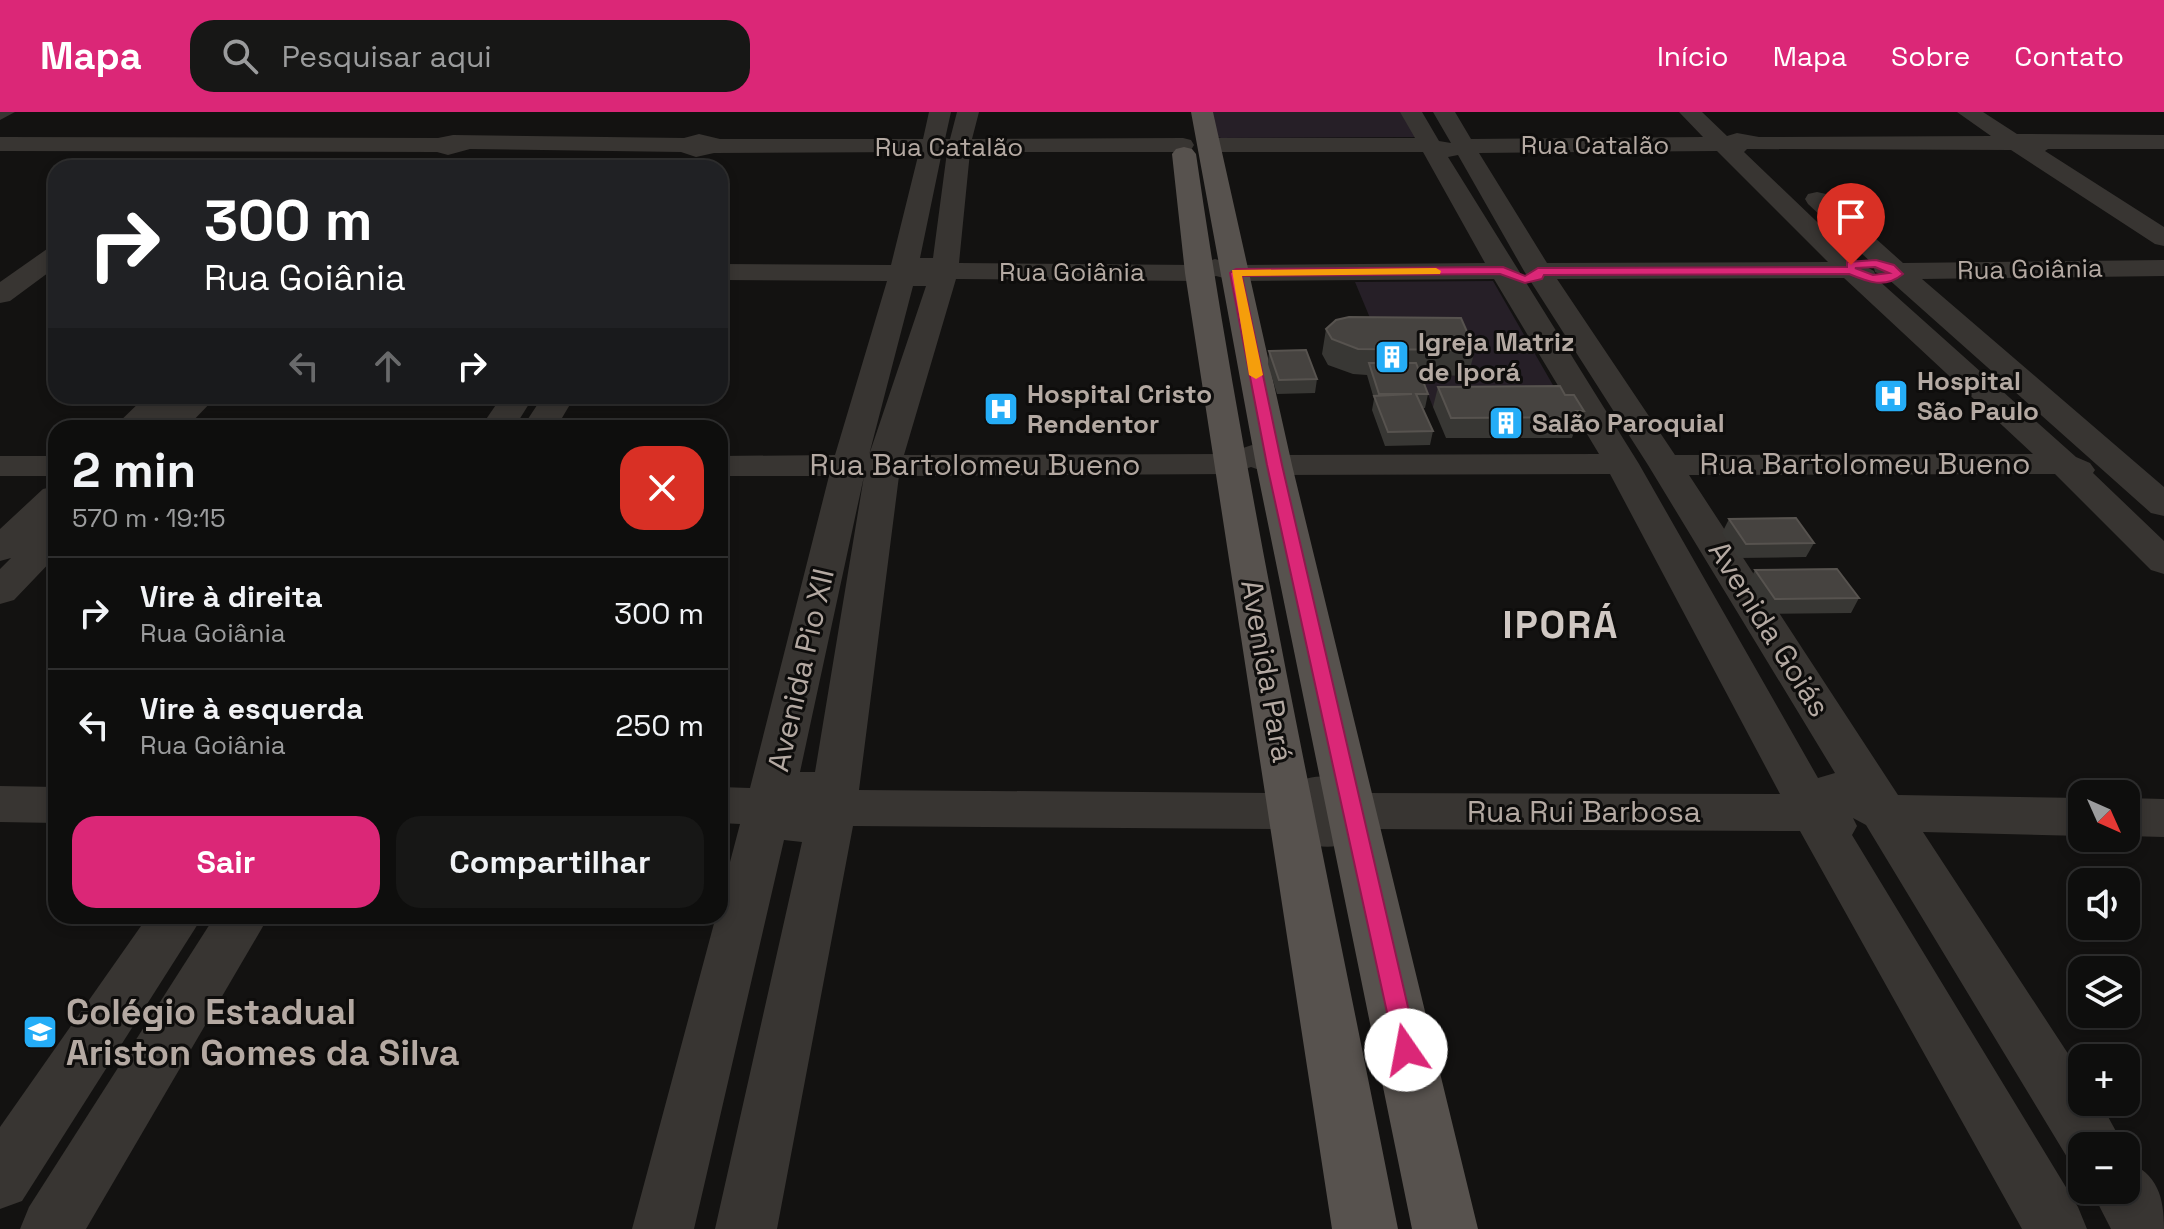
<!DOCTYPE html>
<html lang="pt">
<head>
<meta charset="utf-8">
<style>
	body { margin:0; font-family:"Space Grotesk",sans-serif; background:#171716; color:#f1f3f6; height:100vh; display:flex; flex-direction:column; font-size:30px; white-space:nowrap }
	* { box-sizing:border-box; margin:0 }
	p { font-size:26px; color:#9b9c9d }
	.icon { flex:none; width:44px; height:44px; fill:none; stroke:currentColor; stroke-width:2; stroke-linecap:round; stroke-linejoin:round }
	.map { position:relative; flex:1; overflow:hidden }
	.details { position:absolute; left:48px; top:308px; width:680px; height:504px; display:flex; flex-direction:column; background:#0e0e0d; border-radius:24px; box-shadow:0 4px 12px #0003,0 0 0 2px #2e2e2e }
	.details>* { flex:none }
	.hud { position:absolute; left:48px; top:48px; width:680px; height:244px; border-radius:24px; box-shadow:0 4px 12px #0003,0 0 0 2px #2e2e2e; background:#202124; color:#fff; overflow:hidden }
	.needle { width:52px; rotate:135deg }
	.fabs { position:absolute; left:2068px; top:668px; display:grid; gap:16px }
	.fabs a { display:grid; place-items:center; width:72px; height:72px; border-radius:16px; background:#0e0e0d; box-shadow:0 4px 12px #0003,0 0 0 2px #2e2e2e; font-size:40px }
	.pin { position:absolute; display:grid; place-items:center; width:68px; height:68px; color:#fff; margin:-82px -34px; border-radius:50% 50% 50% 0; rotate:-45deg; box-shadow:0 0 8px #0007 }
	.pin .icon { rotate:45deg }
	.me { position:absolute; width:88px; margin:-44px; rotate:348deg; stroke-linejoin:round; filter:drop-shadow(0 0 6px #0008) }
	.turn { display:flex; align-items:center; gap:28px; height:168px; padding:0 24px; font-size:36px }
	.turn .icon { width:104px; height:104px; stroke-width:2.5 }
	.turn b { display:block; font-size:56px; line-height:68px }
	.lanes { display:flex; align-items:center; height:76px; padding:0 24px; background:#0003; justify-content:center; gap:40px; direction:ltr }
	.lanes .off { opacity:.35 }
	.round { display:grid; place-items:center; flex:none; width:84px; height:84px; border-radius:24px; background:#171716 }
	.overview { display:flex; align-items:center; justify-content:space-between; height:136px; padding:0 24px }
	h1 { font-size:48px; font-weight:800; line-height:60px }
	.cta { display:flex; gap:16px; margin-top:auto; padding:16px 24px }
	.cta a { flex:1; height:92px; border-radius:24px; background:#db2777; color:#fff; font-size:32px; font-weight:800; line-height:92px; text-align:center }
	.cta a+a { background:#171716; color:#f1f3f6 }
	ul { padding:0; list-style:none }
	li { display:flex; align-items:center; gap:24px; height:112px; padding:0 24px; border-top:2px solid #2e2e2e }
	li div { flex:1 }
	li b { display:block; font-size:30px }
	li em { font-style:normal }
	header { display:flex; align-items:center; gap:48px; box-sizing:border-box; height:112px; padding:0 40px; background:#db2777; color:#fff }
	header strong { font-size:38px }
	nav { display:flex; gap:44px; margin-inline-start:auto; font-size:28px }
	.search { width:560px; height:72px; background:#171716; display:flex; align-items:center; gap:20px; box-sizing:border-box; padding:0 28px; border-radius:24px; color:#9b9c9d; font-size:30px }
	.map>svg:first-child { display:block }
	.green { fill:#261f27 }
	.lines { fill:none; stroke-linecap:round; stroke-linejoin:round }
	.minor { fill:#383532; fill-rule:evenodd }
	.major { fill:#57524e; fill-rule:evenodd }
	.wall { fill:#383734 }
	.building { fill:#464340; stroke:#57534f; stroke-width:2 }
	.route { fill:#db2777; stroke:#8e194d; stroke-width:2; fill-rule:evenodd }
	.slow { fill:#f59e0b }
	.labels { text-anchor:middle; stroke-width:6; stroke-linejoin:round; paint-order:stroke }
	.far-street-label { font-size:26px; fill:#b4a9a2; stroke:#0e0d0c }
	.far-poi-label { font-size:26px; font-weight:bold; fill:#b4a9a2; stroke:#0e0d0c; text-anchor:start }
	.street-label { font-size:30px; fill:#b4a9a2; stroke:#0e0d0c }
	.near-poi-label { font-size:36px; font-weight:bold; fill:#b4a9a2; stroke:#0e0d0c; text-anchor:start }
	.district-label { font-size:38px; font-weight:bold; letter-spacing:2px; fill:#d0c8c3; stroke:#0e0d0c }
</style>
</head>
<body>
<header>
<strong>Mapa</strong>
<div class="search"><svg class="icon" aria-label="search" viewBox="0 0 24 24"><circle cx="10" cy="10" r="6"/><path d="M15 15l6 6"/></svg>Pesquisar aqui</div>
<nav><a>Início</a><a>Mapa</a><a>Sobre</a><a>Contato</a></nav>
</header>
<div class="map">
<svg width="2164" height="1117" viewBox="0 0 2164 1117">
	<rect width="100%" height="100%" fill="#131211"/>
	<g class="green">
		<path d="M1208 0H1404L1418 25 1221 26 1212 23Z"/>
		<path d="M1493 169 1565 294 1433 295 1421 264 1468 263 1380 230 1355 170Z"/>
	</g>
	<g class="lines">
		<g class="minor">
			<path d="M0 0H15L0 8Z"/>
			<path d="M929 0H951L945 27H950L957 0H979L972 27 1183 26 1191 28 1194 33 1191 38 1183 40H970L959 151 1196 153 1215 147 1237 153 1485 151 1423 40H1209L1201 38 1198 33 1201 28 1209 26H1415L1400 0H1422L1439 29 1451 31 1433 0H1455L1471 27 1703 25 1679 0H1702L1727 24 1737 21 1759 25 1991 24 1957 0H1983L2017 22 2164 23V37H2048L2045 39 2164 115V134L2155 132 2011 38 1747 37 1744 40 1861 152 1874 159 1877 167 2076 345 2090 351 2095 358 2093 361 2164 429V462L2151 458 2055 362 1689 363 1898 683 2082 686V724L1923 720 2082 963V990H2100L2124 1034H2082V1058L2073 1055 1866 713 1853 706 1857 714 1852 723 2078 1095 2087 1117H2022L1800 719 1366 717C1340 744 1309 737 1281 717L853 714 777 1117H715L802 730 784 728 694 1117H632L716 804H720V788L740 712 720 711V675L750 676 829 364H720V344L835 343 887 169 720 168V152L891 153 919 40 714 41 696 45 681 40 470 37 448 43 437 40 0 39V25L438 26 453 23 684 26 699 22 720 27H923ZM1717 39 1828 150 1547 151 1479 41ZM942 40H947L933 146H920ZM1458 43 1524 159 1648 353 1835 661 1818 666 1639 352 1448 45ZM1216 164 1236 169 1494 167 1599 342 1279 343 1252 333 1225 342 904 343 956 167 1199 169ZM1844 166 2033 342 1675 343 1557 167ZM913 174H926L869 343ZM1251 355 1274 363 1610 362 1780 682 1364 681C1335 660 1309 658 1281 681L859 678 899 364 1230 362ZM864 364 815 660H800Z"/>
			<path d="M1817 80 1826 82 1903 151 2164 148V164L1922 167 2164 375V404L2151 401 1886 165 1875 160 1873 152 1808 92 1805 87 1808 82Z"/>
			<path d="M56 135V155L10 189 0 191V170L47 137Z"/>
			<path d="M146 284H181L178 288 182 284H217L186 316H150L153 313 149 316H113Z"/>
			<path d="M502 284H534L514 316H480Z"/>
			<path d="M543 284H575L556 316H522Z"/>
			<rect x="0" y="344" width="56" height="20"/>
			<path d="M56 374V405L46 414 56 412V444L14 488 0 492V457L11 446 0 449V417L43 377Z"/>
			<path d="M0 674 56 675V711L0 710Z"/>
			<path d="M2126 686 2164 687V725L2126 724Z"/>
			<path d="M148 804H203L22 1089 0 1097V1015Z"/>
			<path d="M215 804H269L86 1117H20L29 1095Z"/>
			<path d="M2126 1049C2158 1062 2164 1085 2164 1117H2111L2091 1078H2126Z"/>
		</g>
		<g class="major">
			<path d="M1191 0H1213L1292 353 1478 1117H1412L1256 353Z"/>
			<path d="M1184 35 1192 37 1196 42C1248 401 1328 760 1398 1117H1332L1185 161 1172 42 1176 37Z"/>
		</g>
	</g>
	<g class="wall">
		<path d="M1326 217 1475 238 1468 264 1421 263 1428 282 1425 296H1423L1433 319 1430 333 1385 334 1372 298 1374 287 1367 263 1353 262 1328 253 1322 242Z"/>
		<path d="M1269 239 1317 267 1315 281 1277 282 1268 252Z"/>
		<path d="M1438 275 1584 299 1577 320H1574L1572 326H1446L1433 295Z"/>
		<path d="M1729 407 1814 431 1806 445 1738 446 1722 421Z"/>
		<path d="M1755 458 1859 486 1851 501 1767 502 1748 472Z"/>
	</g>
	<g class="building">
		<path d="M1349 205 1461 206 1475 238 1358 237 1332 227 1326 217 1336 208Z"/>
		<path d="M1306 238 1317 267 1279 268 1269 239Z"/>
		<path d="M1369 251H1416L1428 282H1416L1433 319 1388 320 1374 284 1412 282H1379Z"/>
		<path d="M1560 274 1565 283H1574L1584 299H1576L1579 305 1451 306 1438 275Z"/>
		<path d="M1796 406 1814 431 1746 432 1729 407Z"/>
		<path d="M1837 457 1859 486 1775 487 1755 458Z"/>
	</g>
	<path class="route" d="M1876 148 1894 153 1903 162C1885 177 1868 170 1849 162L1544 163 1542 167 1525 171 1500 162 1242 164 1282 353 1418 938 1414 946 1406 949 1397 946 1267 353 1230 161 1236 157 1503 155 1525 164 1538 156 1847 155V150ZM1875 155 1889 161 1873 163 1855 156Z"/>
	<path class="slow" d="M1436 156 1441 159 1440 162 1242 164 1263 263 1256 267 1249 263 1232 158Z"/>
	<defs>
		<g id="building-square" transform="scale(1.8)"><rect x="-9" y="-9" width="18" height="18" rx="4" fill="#25adf7" stroke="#0e0d0c"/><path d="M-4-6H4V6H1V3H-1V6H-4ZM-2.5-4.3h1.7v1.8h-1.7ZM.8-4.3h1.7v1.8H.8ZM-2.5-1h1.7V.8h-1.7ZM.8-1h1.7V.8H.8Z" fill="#fff"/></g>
		<g id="hospital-square" transform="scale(1.8)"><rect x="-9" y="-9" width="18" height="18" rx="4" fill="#25adf7" stroke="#0e0d0c"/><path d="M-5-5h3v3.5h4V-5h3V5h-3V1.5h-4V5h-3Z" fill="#fff"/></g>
		<g id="school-square" transform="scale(1.8)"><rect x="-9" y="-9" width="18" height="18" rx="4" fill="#25adf7" stroke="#0e0d0c"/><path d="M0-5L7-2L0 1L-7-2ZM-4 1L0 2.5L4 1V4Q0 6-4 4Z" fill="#fff"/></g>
	</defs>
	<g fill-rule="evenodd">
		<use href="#building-square" x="1392" y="245"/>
		<use href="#hospital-square" x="1891" y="284"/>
		<use href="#hospital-square" x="1001" y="297"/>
		<use href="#building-square" x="1506" y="311"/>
		<use href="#school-square" x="40" y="920"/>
	</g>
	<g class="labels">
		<g class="far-street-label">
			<text x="1595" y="42">Rua Catalão</text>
			<text x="949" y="44">Rua Catalão</text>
			<text transform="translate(2030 157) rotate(-1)" y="9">Rua Goiânia</text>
			<text x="1072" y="169">Rua Goiânia</text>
		</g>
		<g class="far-poi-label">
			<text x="1418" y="239">Igreja Matriz<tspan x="1418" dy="30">de Iporá</tspan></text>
			<text x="1917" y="278">Hospital<tspan x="1917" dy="30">São Paulo</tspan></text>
			<text x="1027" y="291">Hospital Cristo<tspan x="1027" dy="30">Rendentor</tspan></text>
			<text x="1532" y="320">Salão Paroquial</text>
		</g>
		<g class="street-label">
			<text x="1865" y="362">Rua Bartolomeu Bueno</text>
			<text x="975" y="363">Rua Bartolomeu Bueno</text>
			<text transform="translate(1769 517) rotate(58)" y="10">Avenida Goiás</text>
			<text transform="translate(801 558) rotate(-77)" y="10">Avenida Pio XII</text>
			<text transform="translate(1267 559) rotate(80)" y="10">Avenida Pará</text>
			<text x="1584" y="710">Rua Rui Barbosa</text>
		</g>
		<g class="near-poi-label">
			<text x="66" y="912">Colégio Estadual<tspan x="66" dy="41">Ariston Gomes da Silva</tspan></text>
		</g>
		<g class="district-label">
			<text x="1561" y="526">IPORÁ</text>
		</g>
	</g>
</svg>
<div class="fabs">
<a><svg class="needle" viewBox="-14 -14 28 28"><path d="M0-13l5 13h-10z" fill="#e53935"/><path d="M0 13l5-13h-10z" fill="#9b9c9d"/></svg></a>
<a><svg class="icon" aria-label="sound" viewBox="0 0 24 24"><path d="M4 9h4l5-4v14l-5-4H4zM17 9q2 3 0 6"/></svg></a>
<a><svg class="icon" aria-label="layers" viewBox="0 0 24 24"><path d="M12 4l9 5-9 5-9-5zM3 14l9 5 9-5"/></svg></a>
<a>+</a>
<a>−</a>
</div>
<div class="pin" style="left:1851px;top:153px;background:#d93025"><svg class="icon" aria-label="arrive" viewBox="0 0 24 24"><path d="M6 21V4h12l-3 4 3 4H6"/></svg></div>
<svg class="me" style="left:1406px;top:938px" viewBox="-20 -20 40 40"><circle r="19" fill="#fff"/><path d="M0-13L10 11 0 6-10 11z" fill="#db2777"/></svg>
<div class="hud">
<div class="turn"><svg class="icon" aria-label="right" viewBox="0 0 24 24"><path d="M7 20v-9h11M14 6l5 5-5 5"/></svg><div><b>300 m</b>Rua Goiânia</div></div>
<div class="lanes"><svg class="icon off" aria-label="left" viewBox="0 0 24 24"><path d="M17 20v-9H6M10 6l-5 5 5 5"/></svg><svg class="icon off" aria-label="ahead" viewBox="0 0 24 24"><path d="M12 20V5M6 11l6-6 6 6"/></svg><svg class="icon" aria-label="right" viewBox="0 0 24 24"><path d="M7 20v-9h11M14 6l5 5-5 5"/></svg></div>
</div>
<section class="details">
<div class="overview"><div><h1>2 min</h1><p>570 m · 19:15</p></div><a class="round" style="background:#d93025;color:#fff"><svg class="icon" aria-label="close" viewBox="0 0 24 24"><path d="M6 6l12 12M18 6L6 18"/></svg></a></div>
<ul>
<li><svg class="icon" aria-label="right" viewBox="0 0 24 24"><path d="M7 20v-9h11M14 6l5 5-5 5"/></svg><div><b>Vire à direita</b><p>Rua Goiânia</p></div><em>300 m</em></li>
<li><svg class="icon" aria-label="left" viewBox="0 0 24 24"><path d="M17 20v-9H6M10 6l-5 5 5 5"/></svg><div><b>Vire à esquerda</b><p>Rua Goiânia</p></div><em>250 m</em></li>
</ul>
<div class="cta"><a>Sair</a><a>Compartilhar</a></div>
</section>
</div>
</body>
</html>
